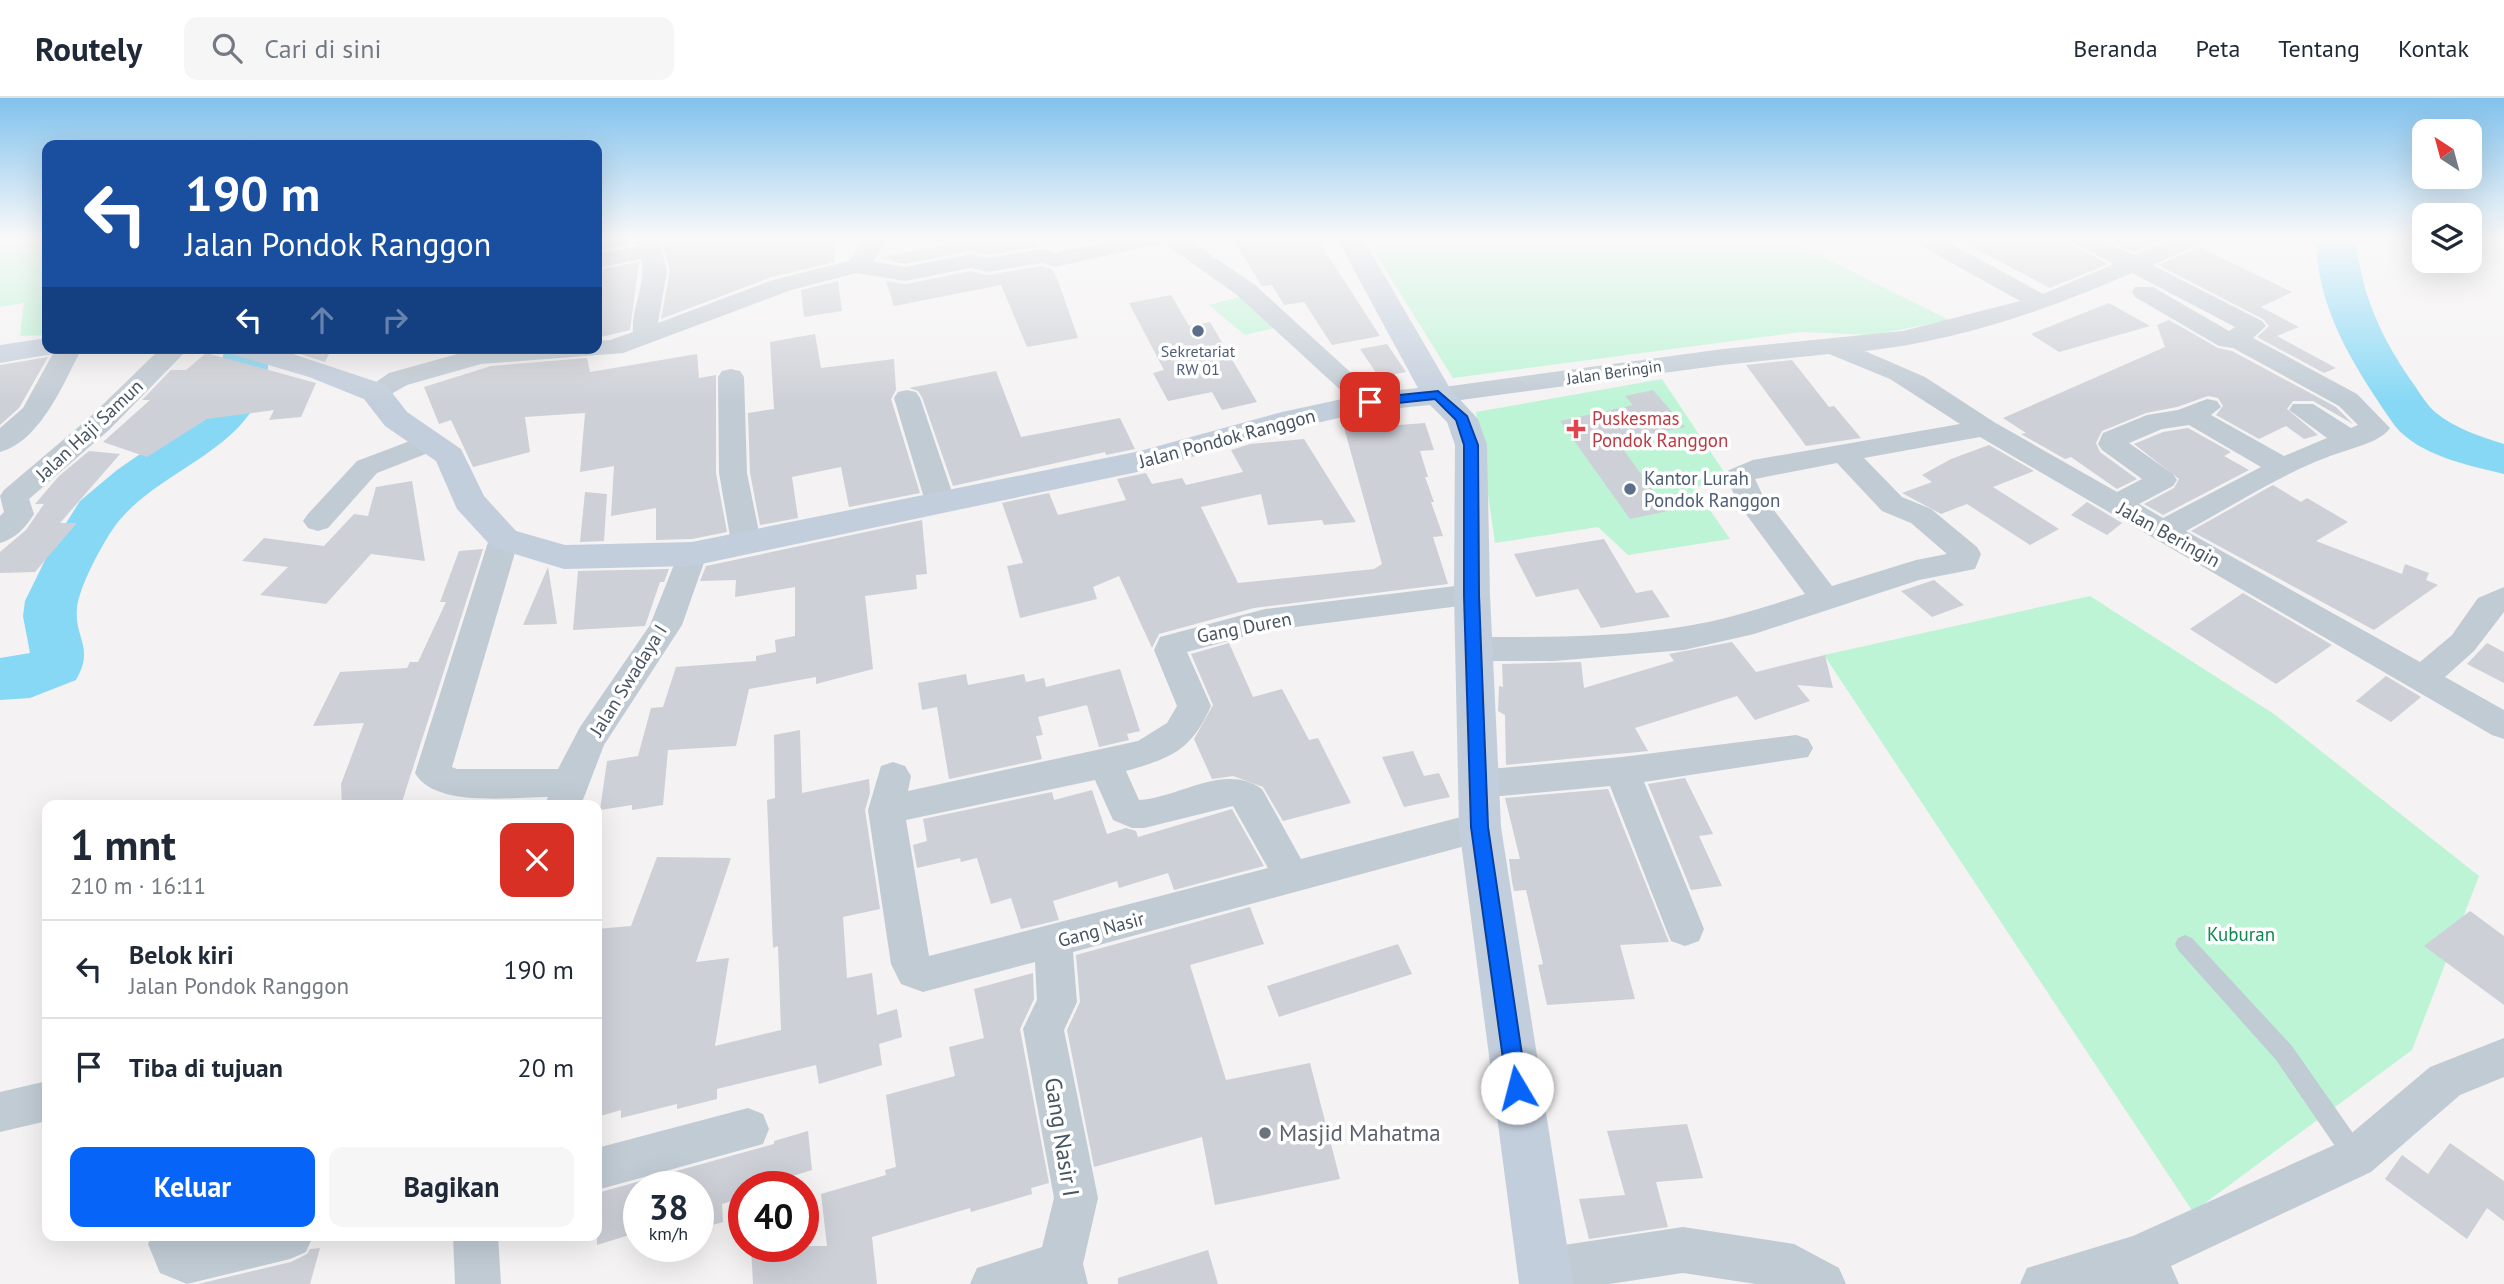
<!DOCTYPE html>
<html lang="id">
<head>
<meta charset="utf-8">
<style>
	body { margin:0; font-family:"PT Sans",sans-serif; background:#f6f6f7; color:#1f2937; height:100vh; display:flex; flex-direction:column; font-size:26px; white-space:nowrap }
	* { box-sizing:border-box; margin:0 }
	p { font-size:23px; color:#747a83 }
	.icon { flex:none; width:38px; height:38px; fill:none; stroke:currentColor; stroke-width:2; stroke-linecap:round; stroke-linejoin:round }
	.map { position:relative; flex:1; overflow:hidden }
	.details { position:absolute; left:42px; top:702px; width:560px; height:441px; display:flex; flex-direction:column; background:#fff; border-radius:14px; box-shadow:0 7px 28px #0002 }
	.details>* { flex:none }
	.banner { position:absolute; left:42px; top:42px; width:560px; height:214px; border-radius:14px; box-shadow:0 7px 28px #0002; background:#1a4fa0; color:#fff; overflow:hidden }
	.needle { width:46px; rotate:324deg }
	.tools { position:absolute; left:2412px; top:21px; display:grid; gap:14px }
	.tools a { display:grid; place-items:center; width:70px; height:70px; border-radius:14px; background:#fff; box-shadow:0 7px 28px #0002; font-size:35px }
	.speed { position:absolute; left:623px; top:1073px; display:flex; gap:14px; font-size:35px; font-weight:700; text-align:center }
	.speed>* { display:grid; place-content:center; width:91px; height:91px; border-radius:50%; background:#fff; box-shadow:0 7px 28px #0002; line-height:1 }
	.speed small { font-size:18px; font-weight:400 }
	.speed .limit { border:10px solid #d22; background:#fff; color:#111 }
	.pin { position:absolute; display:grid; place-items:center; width:60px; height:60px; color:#fff; margin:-30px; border-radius:14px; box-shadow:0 4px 10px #0006 }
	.me { position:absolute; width:77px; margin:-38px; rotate:352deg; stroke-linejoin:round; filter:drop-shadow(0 0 5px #0008) }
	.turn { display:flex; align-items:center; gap:24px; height:147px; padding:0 28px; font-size:32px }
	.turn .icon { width:91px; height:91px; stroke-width:2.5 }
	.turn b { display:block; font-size:49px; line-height:60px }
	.lanes { display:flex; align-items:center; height:66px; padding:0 28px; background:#0003; justify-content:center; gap:35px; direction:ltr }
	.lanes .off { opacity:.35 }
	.round { display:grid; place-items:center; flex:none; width:74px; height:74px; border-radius:14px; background:#f6f6f7 }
	.summary { display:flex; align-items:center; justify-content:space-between; height:119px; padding:0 28px }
	h1 { font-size:42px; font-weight:600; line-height:52px }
	.button { display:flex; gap:14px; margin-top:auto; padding:14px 28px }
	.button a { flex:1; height:80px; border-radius:14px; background:#0764f9; color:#fff; font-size:28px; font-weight:600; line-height:80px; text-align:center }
	.button a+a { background:#f6f6f7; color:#1f2937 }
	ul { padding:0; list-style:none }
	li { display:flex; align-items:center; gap:21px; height:98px; padding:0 28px; border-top:2px solid #e0e1e3 }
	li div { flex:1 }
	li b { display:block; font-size:26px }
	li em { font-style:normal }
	header { display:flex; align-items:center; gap:42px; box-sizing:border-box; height:98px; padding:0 35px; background:#fff; border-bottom:2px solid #e0e1e3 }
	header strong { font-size:33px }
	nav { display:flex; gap:38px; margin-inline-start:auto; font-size:24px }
	.search { width:490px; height:63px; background:#f6f6f7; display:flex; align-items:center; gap:18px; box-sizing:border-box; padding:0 24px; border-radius:14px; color:#747a83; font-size:26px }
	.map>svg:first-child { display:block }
	.green { fill:#bdf4d6 }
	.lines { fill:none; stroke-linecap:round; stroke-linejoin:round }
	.river { fill:#86d8f5; fill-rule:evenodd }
	.building { fill:#cdd0d7 }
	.lane { fill:#c1cbd4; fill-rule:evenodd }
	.street { fill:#c1cbd4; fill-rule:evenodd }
	.secondary { fill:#c3cedc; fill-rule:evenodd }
	.route { fill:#0764f9; stroke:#0541a2; stroke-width:2 }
	.service-dot { fill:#5c6f8a; stroke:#fff; stroke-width:2.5 }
	.health-dot { fill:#e0444e; stroke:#fff; stroke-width:2.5 }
	.worship-dot { fill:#6b7280; stroke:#fff; stroke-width:2.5 }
	.labels { text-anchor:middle; stroke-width:7; stroke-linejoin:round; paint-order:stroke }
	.far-service-label { font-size:16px; fill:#4e5e75; stroke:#fff }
	.far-street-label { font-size:16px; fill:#475462; stroke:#fff }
	.health-label { font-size:19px; fill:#be3a42; stroke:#fff; text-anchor:start }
	.street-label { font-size:19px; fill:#475462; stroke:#fff }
	.service-label { font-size:19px; fill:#4e5e75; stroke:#fff; text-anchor:start }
	.park-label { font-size:19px; fill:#0e8751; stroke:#fff }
	.near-worship-label { font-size:23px; fill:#5b616d; stroke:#fff; text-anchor:start }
	.near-street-label { font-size:23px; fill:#475462; stroke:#fff }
</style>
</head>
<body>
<header>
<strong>Routely</strong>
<div class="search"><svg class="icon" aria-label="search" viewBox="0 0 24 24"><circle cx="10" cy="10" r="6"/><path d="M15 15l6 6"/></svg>Cari di sini</div>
<nav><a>Beranda</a><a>Peta</a><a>Tentang</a><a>Kontak</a></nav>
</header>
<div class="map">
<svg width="2504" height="1186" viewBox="0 0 2504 1186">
	<rect width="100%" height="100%" fill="#f4f2f2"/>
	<g class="green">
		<path d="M0 139H47V237L20 238 24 205 0 209Z"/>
		<path d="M1365 139H1783L1949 222 1873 237 1800 234 1453 280Z"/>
		<path d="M1240 199 1278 229 1245 237 1209 207Z"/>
		<path d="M1662 281 1730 383 1694 389 1730 441 1628 457 1598 429 1495 445 1476 314Z"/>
		<path d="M2090 498 2274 616 2479 778 2412 952 2193 1114 1824 557Z"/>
	</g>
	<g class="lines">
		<g class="river">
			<path d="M2316 139H2356C2360 195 2382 242 2415 288 2421 297 2427 307 2435 314 2454 330 2481 339 2504 346V376C2468 367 2420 358 2395 328 2355 270 2316 211 2316 139Z"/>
			<path d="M224 250H268C268 261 269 272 266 282 246 355 156 372 115 428 102 446 79 489 77 510 74 541 95 549 76 582L30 600 0 602V560L30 555 23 518 25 503 53 446 80 403 117 372 185 325 213 298 220 282Z"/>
		</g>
	</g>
	<g class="building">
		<path d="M597 139H634V146L597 153Z"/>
		<path d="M661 139H832L835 164 772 179 661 221 670 173Z"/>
		<path d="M1006 139H1034L1039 149 987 157 970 153 905 166 879 160 977 140 979 144Z"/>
		<path d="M1231 139H1316L1380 238 1332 247 1304 204 1284 207 1272 187 1262 188Z"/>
		<path d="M1953 139H2066L2071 146 2108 166 2050 190Z"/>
		<path d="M2102 139H2171L2133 154Z"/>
		<path d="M2199 149 2292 194 2261 209 2299 229 2277 238 2336 270 2324 275 2257 239 2269 228 2263 221 2158 167Z"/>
		<path d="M639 164 630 232 597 240V172Z"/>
		<path d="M1042 168 1052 171 1057 180 1078 240 1027 249 1001 187 894 208 886 183 906 186 971 173 987 177Z"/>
		<path d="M838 183 842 213 804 219 801 192Z"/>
		<path d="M1171 197 1189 228 1210 224 1257 304 1222 312 1212 294 1168 303 1153 275 1164 272 1129 205Z"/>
		<path d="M2109 205 2150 228 2059 254 2031 236Z"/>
		<path d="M2169 222 2218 250 2232 253 2336 309 2353 326 2313 303H2293L2287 311 2318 337 2304 341 2286 328 2259 341 2216 317 2223 308 2218 300 2208 298 2177 309 2146 315 2102 333 2096 345 2100 354 2137 381 2117 391 2071 359 2065 361 2021 336 2026 335 2003 320 2165 249 2157 227Z"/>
		<path d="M815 236 821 270 894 261 896 292 891 301 920 395 849 409 841 369 792 379 798 420 760 427 750 375 748 315 774 311 770 244Z"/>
		<path d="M1387 246 1406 274 1379 279 1360 251Z"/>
		<path d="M297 250H332L325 264 294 254Z"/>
		<path d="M206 255 316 285 301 319 269 322 274 312 207 321 147 359 103 344 150 302H142L171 272H186Z"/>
		<path d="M697 256 699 280 716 277V375L727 434 692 441 656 442V410L611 418 614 368 580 374 585 315 525 319 530 354 473 369 451 322 439 326 424 289 491 268 587 260 590 274Z"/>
		<path d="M48 259 19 310 0 327V267Z"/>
		<path d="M1792 262 1829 309 1834 308 1861 340 1806 348 1746 267Z"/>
		<path d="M996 273 1021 339 1120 320 1135 351 1106 357 1105 354 953 388 922 299 918 293 909 290Z"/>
		<path d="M1653 292 1685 329 1617 343 1668 413 1630 421 1560 323 1633 307 1625 298Z"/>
		<path d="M1384 323 1385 328 1425 325 1434 352 1420 353 1428 379H1425L1434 404H1431L1443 438 1433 439 1448 486 1254 510 1159 536 1152 550 1119 478 1093 489 1097 501 1020 520 1007 468 1023 465 1002 405 1049 395 1058 417 1126 402 1117 381 1146 375 1152 386 1182 380 1186 387 1243 374 1231 352 1250 346 1304 341 1356 424 1324 427 1322 422 1268 427 1261 396 1201 409 1238 485 1374 471 1382 466 1343 326Z"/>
		<path d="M2188 330 2231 354 2224 358 2249 372 2163 417 2144 406 2174 390 2179 381 2134 346 2163 334Z"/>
		<path d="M1989 347 2034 373 1993 389 2059 431 2030 447 1967 406 1941 416 1902 395 1932 384 1922 377 1951 361Z"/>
		<path d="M89 353 120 356 60 425H77L35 474 0 475V454L26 432 44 406H35L59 378Z"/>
		<path d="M412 383 425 463 371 456 326 506 260 497 288 469 242 463 264 440 324 448 354 416 368 418 376 389Z"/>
		<path d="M2273 387 2301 404 2307 400 2348 424 2316 443 2402 476 2405 466 2429 475 2426 482 2438 487 2374 532 2191 433Z"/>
		<path d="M585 394 607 396 604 443 580 444Z"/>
		<path d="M2087 404 2122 425 2107 437 2071 417Z"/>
		<path d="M922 422 927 476 916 477 917 491 865 498 873 571 816 586V579L749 591 736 648 668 652 663 707 632 712V707L600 712 607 663 638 658 651 610 663 609 676 569 756 563V558L776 554 775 542 795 538V489L735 499 736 482 700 483 706 468Z"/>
		<path d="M1604 441 1636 495 1652 492 1670 519 1601 530 1578 491 1536 499 1514 456Z"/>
		<path d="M483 451 401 707H342L341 686 364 625 313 628 340 574 407 570 410 564H418L446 504H440L459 453Z"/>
		<path d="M548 469 557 526 523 527Z"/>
		<path d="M669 471 664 484H660L645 528 573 532 578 473Z"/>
		<path d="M1934 482 1964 507 1932 519 1901 493Z"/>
		<path d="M2243 495 2332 547 2276 586 2190 531Z"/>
		<path d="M1732 544 1756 574 1825 557 1833 590 1797 587 1810 603 1755 622 1737 598 1635 630 1648 653 1506 667 1505 617 1498 613 1499 588 1503 589 1502 566 1581 564 1584 590 1674 563 1669 556Z"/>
		<path d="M1229 545 1253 599 1282 591 1309 642 1318 640 1351 705 1283 723 1263 689 1233 678 1212 681 1194 641 1213 607 1191 556Z"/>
		<path d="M2487 545 2504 554V585L2467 566Z"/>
		<path d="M1120 571 1140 633 1127 636 1129 642 1099 649 1087 607 1038 619 1043 637 1036 638 1042 661 949 681 937 609 922 612 918 585 966 576 968 587 1024 576 1026 584 1044 580 1046 589Z"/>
		<path d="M2386 578 2421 599 2391 624 2356 603Z"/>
		<path d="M800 632 802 695 869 681 870 695 865 712 880 811 843 819 847 880 872 875 877 917 897 911 902 939 879 946 882 967 819 986 816 967 717 991V1001L677 1011V1006L621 1020V1012L597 1019V831L631 828 657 759 731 760 696 864 729 860 715 948 781 932 778 848 773 850 767 702 775 700 774 637Z"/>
		<path d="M1413 653 1424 678 1439 675 1450 699 1404 709 1382 659Z"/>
		<path d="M1685 680 1713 736 1699 738 1722 788 1691 792 1648 686Z"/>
		<path d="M1608 691 1669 844 1620 847 1635 901 1547 907 1538 867 1543 866 1526 792 1514 793 1512 784 1509 761H1520L1505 700Z"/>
		<path d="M1092 692 1107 736 1126 730 1136 733 1138 739 1232 711 1264 768 1174 792 1168 775 1119 790 1117 783 1053 803 1059 822 1021 831 1011 800 991 806 977 760 961 764 960 760 917 770 913 747 927 743 923 721 1052 694 1054 702Z"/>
		<path d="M1250 809 1264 846 1190 867 1226 982 1310 965 1340 1081 1215 1107 1202 1039 1094 1069 1067 932 1080 904 1076 857Z"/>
		<path d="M2470 813 2504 838V907L2424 848Z"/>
		<path d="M1398 846 1412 876 1279 919 1267 888Z"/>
		<path d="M1033 875 1034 901 1020 931 1049 1085 1031 1090 1032 1096 971 1114 970 1110 872 1139 877 1186H753L751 1148H827L821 1096 886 1077 885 1072 896 1069 886 997 955 978 949 949 984 940 974 891Z"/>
		<path d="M1687 1026 1703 1080 1656 1084 1668 1129 1589 1141 1579 1101 1625 1097 1607 1033Z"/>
		<path d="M808 1033 812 1072 770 1085 771 1088H744V1099L722 1106 723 1124 698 1131V1088H639V1134L597 1147V1095L774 1046V1043Z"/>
		<path d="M2450 1045 2504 1083V1123L2487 1110 2467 1141 2385 1081 2402 1057 2428 1076Z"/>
		<path d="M320 1150 310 1186H198L291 1164 307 1156 310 1151Z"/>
		<path d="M1208 1152 1218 1186H1118V1180Z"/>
	</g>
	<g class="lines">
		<path class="lane" d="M2185 837 2192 840 2292 948 2364 1051 2367 1059 2364 1067 2356 1070 2348 1067 2276 962 2178 852 2175 846 2178 840Z"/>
		<g class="street">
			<path d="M636 139H658L667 173 658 225 773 182 849 163 862 145 863 139H886V145L873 163 905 169 971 156 987 160 1043 151 1056 155 1130 139H1185L1255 187 1383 304 1380 310H1360L1237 197 1164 145 1055 169 1042 165 987 174 971 170 905 183 857 175 791 192 623 255 481 266 407 287 384 300H366L362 294 389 275 479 250H597V243L610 242 633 234C631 209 647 186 641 161L597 170V156L637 148Z"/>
			<path d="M1911 139H1939L2043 196 2114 166 2072 144 2069 139H2097L2133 157 2177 139H2207L2204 144 2152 167 2262 223 2266 228 2253 240 2357 296 2390 330C2382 342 2360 348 2348 352 2291 369 2238 405 2186 433L2420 564 2452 537 2478 500 2504 489V514L2474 553 2445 579 2504 612V641L2492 637 1980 339 1864 360 1902 399 1931 411 1977 449 1981 456 1975 471 1919 482 1754 536 1684 552 1554 563H1474L1463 559 1458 551 1463 543 1474 539C1544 539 1618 540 1687 528 1728 521 1766 509 1805 496L1740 408 1725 378 1729 372 1753 362 1960 326 1890 281 1829 256 1723 267 1438 305 1429 303 1425 297 1429 291 1723 251 1903 233 2020 203 1914 144ZM2132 175 2235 229 2229 233 2153 189H2135L2132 194 2135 199 2219 248 2233 250 2339 308 2358 327 2351 330 2313 306H2293L2289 312 2327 340 2284 358 2211 317 2221 309 2217 303 2207 301 2178 312 2147 317 2103 335 2098 346 2102 352 2142 381 2117 394 1994 324 1925 279 1865 253C1957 243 2047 212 2132 175ZM2189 327 2261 369 2163 420 2139 406 2173 388 2177 382 2173 376 2129 345 2162 331ZM1837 365 1882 413 1911 425 1947 456 1916 462 1832 488 1763 398 1755 381Z"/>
			<path d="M56 250H82C64 284 41 343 0 354V330L23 310Z"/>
			<path d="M161 250H189L109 332 29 401 34 416C26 429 15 441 0 445V418L4 414 0 398 4 392 89 320Z"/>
			<path d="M731 271 740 273 744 279 747 375 761 444 757 451 746 454 735 451 731 444 719 375 718 279 722 273Z"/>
			<path d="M907 292 916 294 920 300 955 403 950 410 940 412 930 410 925 403 894 300 898 294Z"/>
			<path d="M431 335 441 338 445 344 441 350 377 375 328 430 318 433 308 430 303 423 308 416 357 363Z"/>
			<path d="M504 431 515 434 519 441 452 669 457 671H558L580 629 650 527 681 449 692 446 703 449 707 456 682 527 604 647 581 707H545L548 699C512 699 434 710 415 675L489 441 493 434Z"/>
			<path d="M1472 486 1483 489 1488 497 1483 505 1265 533 1187 554 1211 608C1191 653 1171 660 1126 673L1139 702C1179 700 1225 664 1262 691L1301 761 1480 714 1493 719 1498 729 1493 739 1480 744 1073 854 1077 904 1064 932 1098 1100 1083 1166 1088 1186H970L977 1170 1042 1149 1054 1100 1023 931 1037 902 1035 864 923 894 901 886 891 866 868 712 881 668 893 664 905 668 911 678 908 693 1138 643 1167 625 1177 608 1154 552 1160 539 1265 511ZM1095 682 1113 722 1132 730H1144L1233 708 1268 770 929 858 906 722Z"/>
			<path d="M1796 637 1808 641 1813 650 1808 659 1644 684 1704 831 1699 843 1685 848 1671 843 1666 831 1610 688 1479 700 1467 696 1461 686 1467 676 1479 672 1622 659Z"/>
			<path d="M2504 940V979L2460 997 2371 1074 2171 1168 2179 1186H2020L2027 1170 2133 1138 2341 1044 2430 969Z"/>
			<path d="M47 983V1023L0 1034V994Z"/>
			<path d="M748 1010 763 1016 769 1031 763 1046 597 1092V1050Z"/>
			<path d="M1683 1129 1794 1146 1839 1170 1846 1186H1756L1683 1175 1609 1186H1526L1521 1173 1528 1157 1544 1150Z"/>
			<path d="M152 1138H313L306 1154 290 1161 187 1186 160 1175 148 1146Z"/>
			<path d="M453 1138H498L501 1186H455Z"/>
		</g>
		<g class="secondary">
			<path d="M1336 139H1362L1451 292 1478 321 1487 347 1490 497 1501 729 1573 1186H1519L1459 729 1454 497 1455 347 1447 324 1430 307 1370 313 1299 329 1142 373 692 468 564 471 492 449 457 411 436 363 385 328 364 301 309 279 231 256 227 250H275L386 287 407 314 461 351 484 398 516 433 565 447 692 444 1140 353 1282 314 1370 295 1418 290Z"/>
			<path d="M47 240V250H61L58 255 0 265V247Z"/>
		</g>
	</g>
	<linearGradient id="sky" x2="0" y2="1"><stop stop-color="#81c2ed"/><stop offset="0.46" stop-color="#faf9f9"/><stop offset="1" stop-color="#faf9f9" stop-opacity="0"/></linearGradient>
	<rect width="2504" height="305" fill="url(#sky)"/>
	<path class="route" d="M1438 293 1467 318 1478 347 1479 497 1488 729 1527 990 1524 997 1517 1000 1510 997 1507 990 1471 729 1464 497V347L1456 322 1435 301 1370 308 1363 304 1370 300Z"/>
	<g class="service-dot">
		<circle cx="1198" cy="233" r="7"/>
		<circle cx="1630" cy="391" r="7"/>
	</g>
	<path class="health-dot" d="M1572.5 320.5h7v7h7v7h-7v7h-7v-7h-7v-7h7z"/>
	<circle class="worship-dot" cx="1265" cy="1035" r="7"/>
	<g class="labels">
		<g class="far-service-label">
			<text x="1198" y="259">Sekretariat<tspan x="1198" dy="18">RW 01</tspan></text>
		</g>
		<g class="far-street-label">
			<text transform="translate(1614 274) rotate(-8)" y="6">Jalan Beringin</text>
		</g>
		<g class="health-label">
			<text x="1592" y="327">Puskesmas<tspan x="1592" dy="22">Pondok Ranggon</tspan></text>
		</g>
		<g class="street-label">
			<text transform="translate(89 332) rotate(-43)" y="7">Jalan Haji Samun</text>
			<text transform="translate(1227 340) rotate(-15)" y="7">Jalan Pondok Ranggon</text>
			<text transform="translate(2169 436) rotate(29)" y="7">Jalan Beringin</text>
			<text transform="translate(1244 529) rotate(-11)" y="7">Gang Duren</text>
			<text transform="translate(628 582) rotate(-58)" y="7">Jalan Swadaya I</text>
			<text transform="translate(1101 831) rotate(-15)" y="7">Gang Nasir</text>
		</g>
		<g class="service-label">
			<text x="1644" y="387">Kantor Lurah<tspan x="1644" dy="22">Pondok Ranggon</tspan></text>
		</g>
		<g class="park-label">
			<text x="2241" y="843">Kuburan</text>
		</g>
		<g class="near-worship-label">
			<text x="1279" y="1043">Masjid Mahatma</text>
		</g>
		<g class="near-street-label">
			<text transform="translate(1062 1039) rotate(81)" y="8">Gang Nasir I</text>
		</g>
	</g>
</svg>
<div class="tools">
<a><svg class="needle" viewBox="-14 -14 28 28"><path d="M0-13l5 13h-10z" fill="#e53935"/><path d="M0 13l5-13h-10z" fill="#747a83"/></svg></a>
<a><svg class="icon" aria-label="layers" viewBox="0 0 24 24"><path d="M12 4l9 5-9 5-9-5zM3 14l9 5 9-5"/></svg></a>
</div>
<div class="speed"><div>38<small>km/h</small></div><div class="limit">40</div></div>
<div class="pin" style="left:1370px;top:304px;background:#d93025"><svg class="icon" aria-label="arrive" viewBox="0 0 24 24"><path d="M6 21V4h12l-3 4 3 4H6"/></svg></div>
<svg class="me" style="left:1517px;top:990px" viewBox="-20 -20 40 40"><circle r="19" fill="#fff"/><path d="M0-13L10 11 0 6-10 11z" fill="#0764f9"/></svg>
<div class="banner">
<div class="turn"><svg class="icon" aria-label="left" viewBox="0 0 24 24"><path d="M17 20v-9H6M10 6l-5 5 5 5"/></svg><div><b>190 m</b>Jalan Pondok Ranggon</div></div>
<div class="lanes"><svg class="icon" aria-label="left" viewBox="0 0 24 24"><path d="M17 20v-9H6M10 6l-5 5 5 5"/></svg><svg class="icon off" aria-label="ahead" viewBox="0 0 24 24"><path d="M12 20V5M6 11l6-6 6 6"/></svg><svg class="icon off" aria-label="right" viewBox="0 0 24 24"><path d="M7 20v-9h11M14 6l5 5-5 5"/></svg></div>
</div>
<section class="details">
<div class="summary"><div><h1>1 mnt</h1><p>210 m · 16:11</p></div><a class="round" style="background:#d93025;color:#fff"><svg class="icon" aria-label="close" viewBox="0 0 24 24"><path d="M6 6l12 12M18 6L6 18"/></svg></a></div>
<ul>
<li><svg class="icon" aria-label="left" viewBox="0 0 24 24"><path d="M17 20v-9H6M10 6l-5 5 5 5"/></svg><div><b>Belok kiri</b><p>Jalan Pondok Ranggon</p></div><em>190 m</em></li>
<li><svg class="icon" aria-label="arrive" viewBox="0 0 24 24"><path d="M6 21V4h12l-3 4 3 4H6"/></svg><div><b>Tiba di tujuan</b></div><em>20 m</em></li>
</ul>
<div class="button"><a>Keluar</a><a>Bagikan</a></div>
</section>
</div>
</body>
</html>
